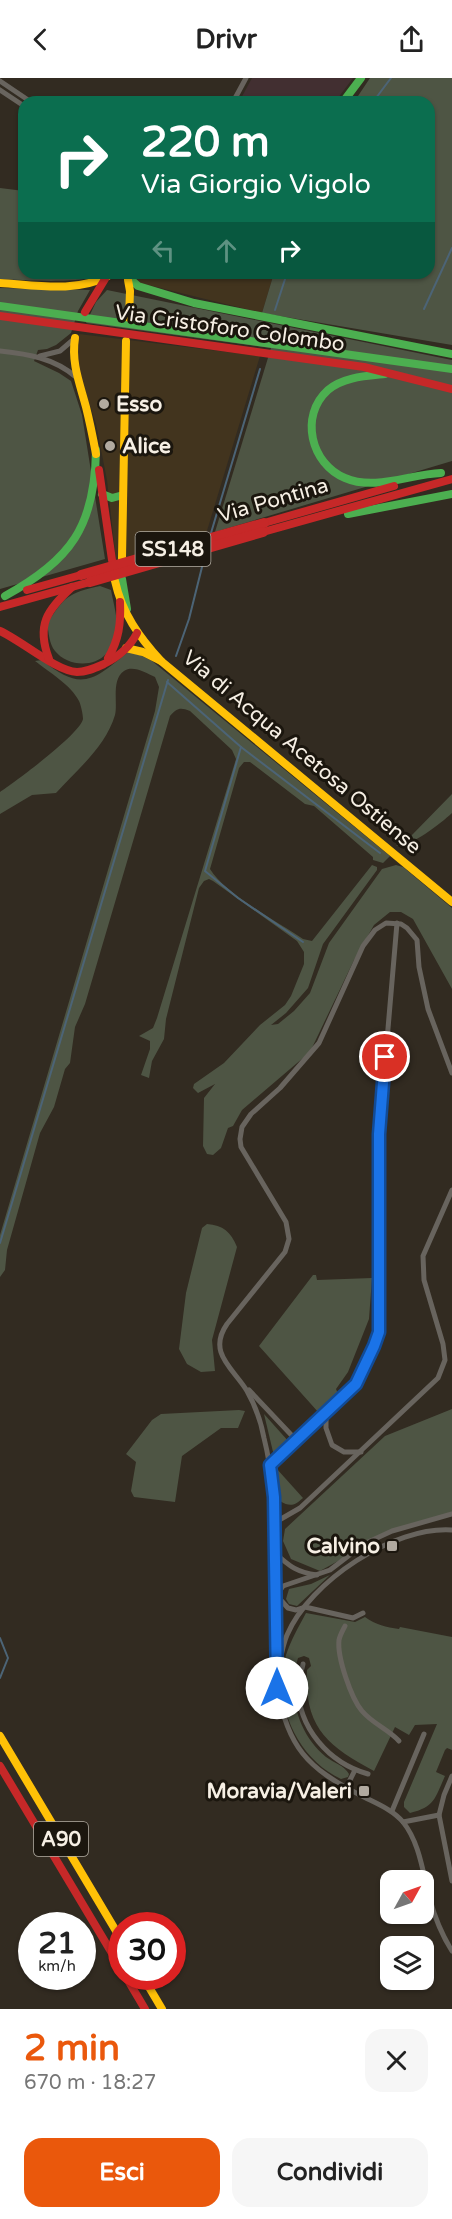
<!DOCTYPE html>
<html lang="it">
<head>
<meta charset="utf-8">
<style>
	body { margin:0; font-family:"Varela Round",sans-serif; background:#f6f6f6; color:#222; height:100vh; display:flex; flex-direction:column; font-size:22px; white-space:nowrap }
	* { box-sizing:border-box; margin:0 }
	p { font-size:20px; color:#767676 }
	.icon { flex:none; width:33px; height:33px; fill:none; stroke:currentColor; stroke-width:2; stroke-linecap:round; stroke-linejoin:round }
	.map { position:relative; height:1931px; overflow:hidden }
	.details { display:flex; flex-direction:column; background:#fff; flex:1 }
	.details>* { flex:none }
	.top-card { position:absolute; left:18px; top:18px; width:417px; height:183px; border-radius:18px; box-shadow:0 2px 4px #0004; background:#0b6e4f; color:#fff; overflow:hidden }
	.needle { width:39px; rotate:50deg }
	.tools { position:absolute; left:380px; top:1792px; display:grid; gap:12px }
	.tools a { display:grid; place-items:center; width:54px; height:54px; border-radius:12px; background:#fff; box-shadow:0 2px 4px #0004; font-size:30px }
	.speed { position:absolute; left:18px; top:1834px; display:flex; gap:12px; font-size:30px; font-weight:700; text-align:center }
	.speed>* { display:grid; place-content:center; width:78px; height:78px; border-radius:50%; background:#fff; box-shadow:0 2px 4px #0004; line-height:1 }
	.speed small { font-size:15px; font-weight:400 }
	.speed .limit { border:9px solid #d22; background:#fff; color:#111 }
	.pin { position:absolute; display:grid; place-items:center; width:51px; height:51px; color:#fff; margin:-26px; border:3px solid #fff; border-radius:50%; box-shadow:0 2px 6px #0007 }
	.me { position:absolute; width:66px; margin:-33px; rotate:0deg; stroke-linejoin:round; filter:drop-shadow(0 0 4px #0008) }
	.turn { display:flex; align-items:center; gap:21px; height:126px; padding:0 24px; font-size:27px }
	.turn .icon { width:78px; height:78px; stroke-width:2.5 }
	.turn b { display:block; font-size:42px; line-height:51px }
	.lanes { display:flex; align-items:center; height:57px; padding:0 24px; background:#0003; justify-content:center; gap:30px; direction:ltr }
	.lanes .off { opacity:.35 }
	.round { display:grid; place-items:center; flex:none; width:63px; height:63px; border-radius:18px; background:#f6f6f6 }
	.head { display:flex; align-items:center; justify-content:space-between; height:102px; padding:0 24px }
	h1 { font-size:36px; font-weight:700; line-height:45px; color:#ea580c }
	.action { display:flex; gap:12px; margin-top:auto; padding:12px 24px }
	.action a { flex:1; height:69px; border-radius:18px; background:#ea580c; color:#fff; font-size:24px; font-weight:700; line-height:69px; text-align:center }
	.action a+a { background:#f6f6f6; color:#222 }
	header { display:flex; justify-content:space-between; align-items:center; height:78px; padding:0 24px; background:#fff; font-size:27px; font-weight:700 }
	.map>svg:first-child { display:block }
	.commercial { fill:#422f31 }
	.built { fill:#42341e }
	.green { fill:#4e5544 }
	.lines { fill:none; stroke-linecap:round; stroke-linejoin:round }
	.stream { stroke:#4c6476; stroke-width:2 }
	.street { stroke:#68645e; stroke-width:5 }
	.fast { stroke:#4caf50; stroke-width:8 }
	.slow { stroke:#ffc107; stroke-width:8 }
	.jam { stroke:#c62828; stroke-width:8 }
	.jam-bridge { stroke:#c62828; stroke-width:10 }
	.route-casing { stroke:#114b97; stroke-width:15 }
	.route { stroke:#1a73e8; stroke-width:10 }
	.poi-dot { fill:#b1aaa0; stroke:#1b160e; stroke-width:2 }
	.labels { text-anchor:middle; stroke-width:6; stroke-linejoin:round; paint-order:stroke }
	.shield { fill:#1b160e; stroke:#b4aea4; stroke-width:1.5 }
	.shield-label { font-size:20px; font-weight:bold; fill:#f6efe4 }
	.street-label { font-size:21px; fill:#f6efe4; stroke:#1b160e }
	.poi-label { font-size:21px; font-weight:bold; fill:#f6efe4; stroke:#1b160e; text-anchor:start }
</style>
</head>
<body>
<header><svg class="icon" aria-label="back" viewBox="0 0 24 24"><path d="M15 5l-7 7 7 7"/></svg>Drivr<svg class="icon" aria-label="share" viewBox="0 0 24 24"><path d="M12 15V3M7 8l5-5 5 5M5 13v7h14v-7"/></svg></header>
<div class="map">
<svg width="452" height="1931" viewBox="0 0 452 1931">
	<rect width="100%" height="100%" fill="#322b21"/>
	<path class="commercial" d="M252 0H353L335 24H239Z"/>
	<g class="built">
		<path d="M133 195H274L262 235 140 205Z"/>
		<path d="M79 256 260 278 206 456 116 482 107 402 96 346 80 297 77 274Z"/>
	</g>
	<g class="green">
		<path d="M370 0H452V267L262 235 274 195H429V24H354Z"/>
		<path d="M0 110 24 113V195H105C85 207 24 202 0 201Z"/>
		<path d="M0 210 90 212 78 233 71 255 56 267 47 271 38 272 34 283 59 295 71 303 82 337 105 481 0 511Z"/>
		<path d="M107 212 452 282V383L215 454 271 270 86 245 96 224Z"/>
		<path d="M100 508 111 512C113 524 119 543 116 554 114 560 110 571 106 576 93 590 67 588 55 573 49 566 49 555 47 546 64 519 68 515 100 508Z"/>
		<path d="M128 574 140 577 152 583 390 778 383 785 373 782V779L314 728 305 726 250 684H244L239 690 210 791C225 816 278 844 303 861L312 863 372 787 377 789V792L323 866 308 910 286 935 271 947 278 946 294 933 310 915 329 865 382 791 396 787 403 789 452 830V911L413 841 401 834H390L374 847 354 882 310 974 242 1032 233 1048 228 1050 221 1070 213 1077 207 1076 203 1068 204 1020 215 1006 198 1015 193 1010 194 1006 224 985 260 947 285 927 291 918 304 886V874L297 863 213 803 209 801 204 803 199 810 166 941 164 961 152 983 149 1000 141 997 150 971V963L139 958 153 950 157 940 236 681 232 672 190 633C180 629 177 630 170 638L85 926 75 949 70 985 65 991 54 1029 40 1055 7 1172 5 1192 0 1199V1157L155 633 159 609 155 599C146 595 133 587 124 593 111 602 118 625 115 637 106 668 77 692 56 715L32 717 0 736V714C15 704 80 656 83 641 83 637 81 627 79 623 71 607 49 594 35 583L42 582C81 614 93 603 128 574Z"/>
		<path d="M452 716V735C440 746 412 768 396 768L411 758Z"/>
		<path d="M207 1146C223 1147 231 1154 237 1169L212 1262 215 1293 201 1294 187 1286 179 1271 186 1215 202 1150Z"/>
		<path d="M313 1197H316L317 1202 372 1200 369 1241 348 1294 336 1311 338 1316 319 1335 259 1268Z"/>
		<path d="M452 1331V1435L392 1453 320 1493 291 1481 283 1463 285 1451 385 1358Z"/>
		<path d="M239 1332 245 1333 238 1350H221L182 1378 175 1424 134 1419 131 1413 136 1384 126 1376 152 1342 161 1336Z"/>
		<path d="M264 1336 289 1364 274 1378Z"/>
		<path d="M276 1390 303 1420C294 1428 290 1429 280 1423Z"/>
		<path d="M330 1497 297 1528 289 1526 286 1521 289 1511 311 1506Z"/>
		<path d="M306 1535 355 1544 365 1539C376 1547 386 1549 399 1551L400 1549 452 1559V1672L447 1670 445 1672 436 1694 445 1698C435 1720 435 1729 410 1735L404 1729V1724L437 1646 415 1647 409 1657 395 1649 374 1693C327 1668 304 1649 307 1592L311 1588 309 1580 304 1578 298 1580C287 1615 297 1655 326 1679 334 1685 344 1687 349 1696L348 1699 341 1701C296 1680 272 1624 286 1577 291 1562 299 1548 306 1535Z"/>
	</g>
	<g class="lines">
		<g class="stream">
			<path d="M373 24 391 0"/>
			<path d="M424 231 452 170"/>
			<path d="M275 232 287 195"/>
			<path d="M211 455 260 291"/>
			<path d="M176 578 189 541 204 481"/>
			<path d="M167 604 241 669 380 775"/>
			<path d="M241 669 205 793 238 820 303 864"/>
			<path d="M0 1165 168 602"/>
			<path d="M0 1560 8 1580 0 1600"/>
		</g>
		<g class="street">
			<path d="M0 3 31 24"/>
			<path d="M0 12 24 28"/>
			<path d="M233 24 246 0"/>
			<path d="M0 273C28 276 54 280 76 299"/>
			<path d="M40 278 60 273 74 261"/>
			<path d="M452 995 428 931 419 889 417 862 407 850 401 846 386 845 375 852 363 868 319 965 280 1010 251 1036 242 1049 240 1061 241 1069 286 1144 289 1161 285 1174 227 1246C207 1275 233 1290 247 1313 255 1327 261 1344 264 1360 274 1400 274 1433 275 1473 276 1519 277 1565 277 1610 289 1670 306 1689 360 1717 375 1725 392 1731 403 1744 420 1765 423 1796 430 1822 435 1840 442 1857 452 1873"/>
			<path d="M249 1312 297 1363"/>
			<path d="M326 1336V1350L332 1367 344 1374H361"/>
			<path d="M270 1387 356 1306 374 1268 379 1254V1056L397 845"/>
			<path d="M274 1445 300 1430 438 1300 445 1282 443 1266 424 1202 423 1178 452 1112"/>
			<path d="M275 1475C290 1489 297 1494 317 1497"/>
			<path d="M278 1515 283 1508 330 1492 364 1466 392 1453 452 1436"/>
			<path d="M277 1518 288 1530 296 1532 305 1529 353 1540 363 1535"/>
			<path d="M345 1548C343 1552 340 1557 339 1562 337 1579 351 1620 362 1633 373 1646 388 1651 399 1663"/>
			<path d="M303 1586C302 1593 298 1601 298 1608 298 1650 329 1685 368 1696"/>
			<path d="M279 1588C281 1578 283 1566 287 1557 310 1503 394 1448 452 1452"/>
			<path d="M452 1698 444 1717 439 1737 452 1803"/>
			<path d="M346 1710 355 1692"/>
			<path d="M392 1733 424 1656"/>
			<path d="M403 1744 439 1737"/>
		</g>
		<g class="fast">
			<path d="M343 24 361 0"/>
			<path d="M127 198 138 208 194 225 452 276"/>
			<path d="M0 228 452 291"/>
			<path d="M385 296C366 298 343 299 328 312 299 338 311 386 345 400 375 413 410 396 441 395"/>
			<path d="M102 416 112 420 123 417"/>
			<path d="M348 436 452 416"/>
			<path d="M122 501 127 531"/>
			<path d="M5 518C71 482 95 448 96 372"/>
		</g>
		<g class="slow">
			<path d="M128 202 130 213 129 240"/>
			<path d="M0 205C35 207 76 215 108 198"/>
			<path d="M75 260C71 285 80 306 86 329 90 345 93 360 96 376"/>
			<path d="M122 480 126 263"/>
			<path d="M115 503C122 535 139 559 161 583L452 824"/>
			<path d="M126 570 143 574 161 583"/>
			<path d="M0 1658 122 1863"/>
			<path d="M143 1899 162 1931"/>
		</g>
		<g class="jam">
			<path d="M85 234 105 201"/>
			<path d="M0 238 364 289 452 311"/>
			<path d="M99 392 112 482"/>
			<path d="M264 445 394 408"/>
			<path d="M263 454 452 401"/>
			<path d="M27 512 81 497"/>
			<path d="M0 529 90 504"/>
			<path d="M0 553C22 563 56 593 77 594 87 594 95 590 104 586 118 579 130 569 137 555"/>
			<path d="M108 580C119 562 121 545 120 524"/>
			<path d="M49 581C36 547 47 532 72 509"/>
			<path d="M0 1688 122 1892"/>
			<path d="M126 1899 145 1931"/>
		</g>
		<g class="jam-bridge">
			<path d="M81 497 264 445"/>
			<path d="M90 504 263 454"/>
		</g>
	</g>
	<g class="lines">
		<g class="route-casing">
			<path id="route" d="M277 1610 274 1419 270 1387 356 1306 374 1268 379 1254V1056L385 979"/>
		</g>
		<use href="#route" class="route"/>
	</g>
	<g class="poi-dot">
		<circle cx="104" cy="326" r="6"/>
		<circle cx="110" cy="368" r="6"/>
		<rect x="386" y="1462" width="12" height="12" rx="3"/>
		<rect x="358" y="1707" width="12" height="12" rx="3"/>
	</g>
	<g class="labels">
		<g class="shield">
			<rect x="135.5" y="454" width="75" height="34" rx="4.5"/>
			<rect x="34" y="1744" width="54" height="34" rx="4.5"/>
		</g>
		<g class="shield-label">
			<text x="173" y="478">SS148</text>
			<text x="61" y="1768">A90</text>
		</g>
		<g class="street-label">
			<text transform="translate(230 250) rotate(8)" y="7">Via Cristoforo Colombo</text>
			<text transform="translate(273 422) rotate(-16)" y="7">Via Pontina</text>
			<text transform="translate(302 674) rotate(40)" y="7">Via di Acqua Acetosa Ostiense</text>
		</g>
		<g class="poi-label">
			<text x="116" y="333">Esso</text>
			<text x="122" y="375">Alice</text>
			<text x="380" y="1475" text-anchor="end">Calvino</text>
			<text x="352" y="1720" text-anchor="end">Moravia/Valeri</text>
		</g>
	</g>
</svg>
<div class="tools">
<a><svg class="needle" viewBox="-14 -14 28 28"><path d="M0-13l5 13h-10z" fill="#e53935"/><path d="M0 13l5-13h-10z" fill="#767676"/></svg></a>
<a><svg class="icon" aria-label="layers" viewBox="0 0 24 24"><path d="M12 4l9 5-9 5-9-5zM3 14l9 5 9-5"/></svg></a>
</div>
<div class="speed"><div>21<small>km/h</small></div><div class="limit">30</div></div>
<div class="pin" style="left:385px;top:979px;background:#d93025"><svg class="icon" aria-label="arrive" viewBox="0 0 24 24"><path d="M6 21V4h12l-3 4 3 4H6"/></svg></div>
<svg class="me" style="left:277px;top:1610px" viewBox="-20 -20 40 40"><circle r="19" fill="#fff"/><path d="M0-13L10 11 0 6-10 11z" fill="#1a73e8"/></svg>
<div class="top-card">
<div class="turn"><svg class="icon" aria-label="right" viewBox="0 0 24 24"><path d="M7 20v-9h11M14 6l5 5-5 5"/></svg><div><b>220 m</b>Via Giorgio Vigolo</div></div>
<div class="lanes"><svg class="icon off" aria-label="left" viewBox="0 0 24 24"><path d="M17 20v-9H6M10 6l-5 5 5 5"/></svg><svg class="icon off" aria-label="ahead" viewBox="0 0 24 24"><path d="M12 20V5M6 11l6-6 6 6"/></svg><svg class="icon" aria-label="right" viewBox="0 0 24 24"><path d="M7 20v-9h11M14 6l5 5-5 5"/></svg></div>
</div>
</div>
<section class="details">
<div class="head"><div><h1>2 min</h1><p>670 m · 18:27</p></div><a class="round"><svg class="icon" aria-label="close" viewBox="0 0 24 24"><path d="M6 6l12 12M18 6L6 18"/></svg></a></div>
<div class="action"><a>Esci</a><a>Condividi</a></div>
</section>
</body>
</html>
